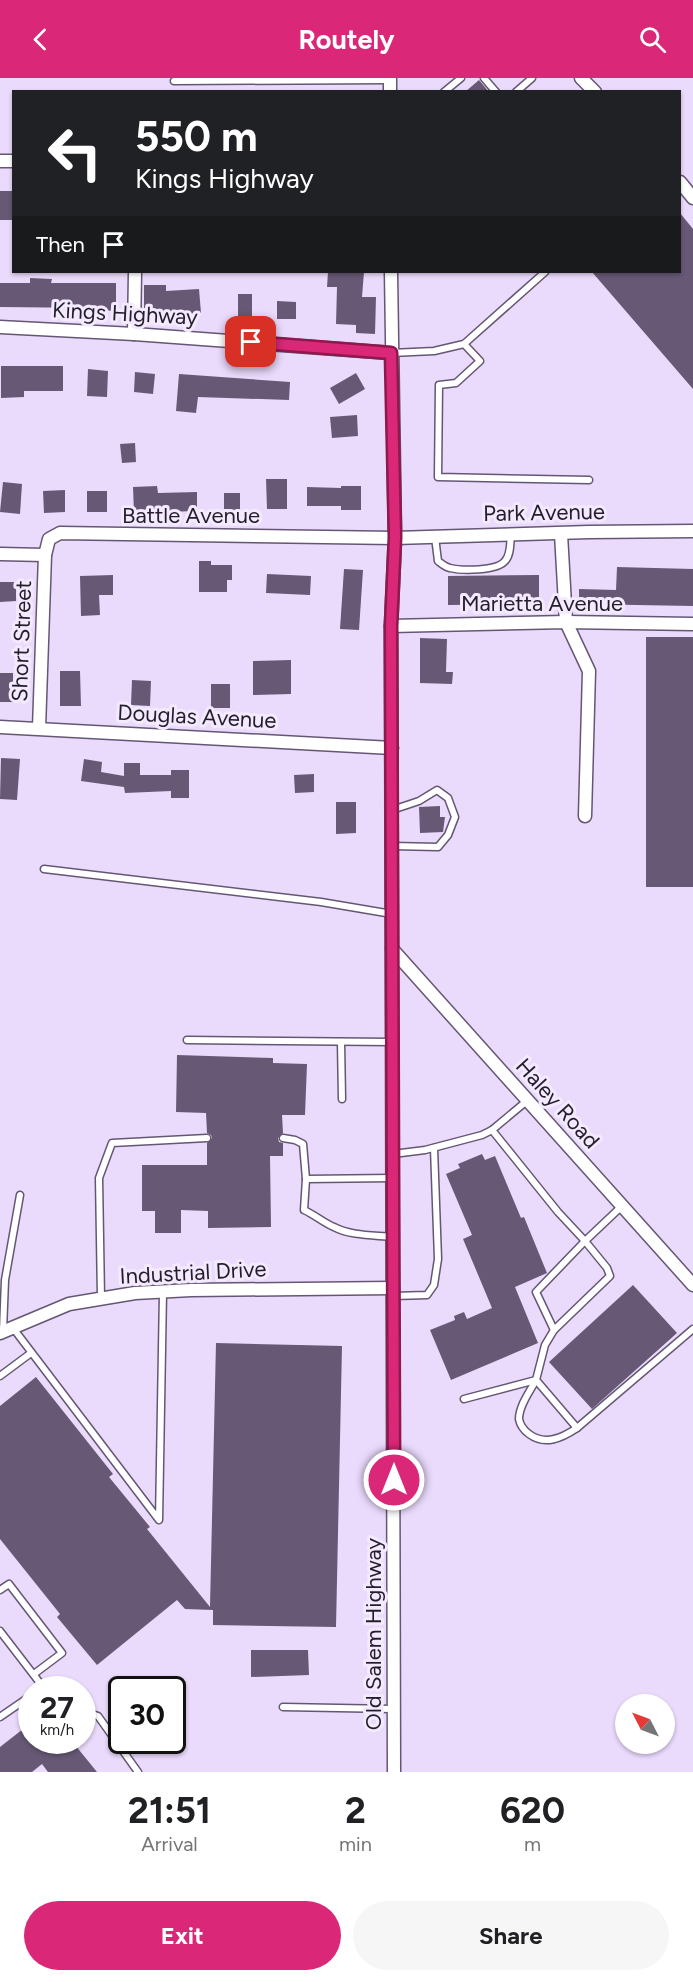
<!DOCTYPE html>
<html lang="en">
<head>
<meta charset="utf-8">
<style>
	body { margin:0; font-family:Figtree,sans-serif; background:#f6f6f6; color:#202124; height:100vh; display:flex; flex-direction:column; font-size:22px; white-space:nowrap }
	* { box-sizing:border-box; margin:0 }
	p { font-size:20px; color:#757577 }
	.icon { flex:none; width:33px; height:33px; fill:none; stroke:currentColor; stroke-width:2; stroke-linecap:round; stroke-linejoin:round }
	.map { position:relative; height:1694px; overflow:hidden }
	.panel { display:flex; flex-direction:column; background:#fff; flex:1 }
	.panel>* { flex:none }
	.guide { position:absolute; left:12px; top:12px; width:669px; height:183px; border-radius:0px; box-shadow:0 2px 4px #0004; background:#202124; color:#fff; overflow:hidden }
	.needle { width:39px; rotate:312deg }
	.controls { position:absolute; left:615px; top:1616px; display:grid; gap:12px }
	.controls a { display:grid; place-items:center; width:60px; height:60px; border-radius:50%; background:#fff; box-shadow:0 2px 4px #0004; font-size:30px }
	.speed { position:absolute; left:18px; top:1598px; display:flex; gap:12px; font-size:30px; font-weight:700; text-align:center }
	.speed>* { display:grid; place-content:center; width:78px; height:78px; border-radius:50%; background:#fff; box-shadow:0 2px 4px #0004; line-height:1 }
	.speed small { font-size:15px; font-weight:400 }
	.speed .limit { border:3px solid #111; border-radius:9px; background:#fff; color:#111 }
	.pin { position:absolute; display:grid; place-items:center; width:51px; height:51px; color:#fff; margin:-26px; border-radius:12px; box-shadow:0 3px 9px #0006 }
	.me { position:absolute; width:66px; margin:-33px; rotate:0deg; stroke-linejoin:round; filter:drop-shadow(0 0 4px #0008) }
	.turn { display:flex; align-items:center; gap:21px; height:126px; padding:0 24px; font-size:27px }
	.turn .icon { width:78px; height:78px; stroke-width:2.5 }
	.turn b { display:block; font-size:42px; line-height:51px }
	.then { display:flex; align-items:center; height:57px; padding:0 24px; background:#0003; gap:12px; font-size:22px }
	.eta { display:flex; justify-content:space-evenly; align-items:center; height:102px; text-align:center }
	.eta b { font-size:36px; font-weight:700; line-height:42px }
	.cta { display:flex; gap:12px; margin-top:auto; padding:12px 24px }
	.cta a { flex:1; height:69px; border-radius:36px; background:#db2777; color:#fff; font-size:24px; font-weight:700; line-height:69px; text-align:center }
	.cta a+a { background:#f6f6f6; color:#202124 }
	header { display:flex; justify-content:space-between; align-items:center; height:78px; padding:0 24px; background:#db2777; color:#fff; font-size:27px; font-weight:700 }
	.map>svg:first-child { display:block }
	.building { fill:#675976 }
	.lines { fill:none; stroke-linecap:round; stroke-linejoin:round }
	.service-casing { stroke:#645773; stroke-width:9 }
	.minor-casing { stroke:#645773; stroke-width:15 }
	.service { stroke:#fff; stroke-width:6 }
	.minor { stroke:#fff; stroke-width:12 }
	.route-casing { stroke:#8e194d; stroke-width:15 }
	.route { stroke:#db2777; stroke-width:10 }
	.labels { text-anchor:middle; stroke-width:6; stroke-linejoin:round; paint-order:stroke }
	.street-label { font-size:22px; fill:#231e2a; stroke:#f4eaff }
</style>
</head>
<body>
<header><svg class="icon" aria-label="back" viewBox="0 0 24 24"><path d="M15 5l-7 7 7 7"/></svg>Routely<svg class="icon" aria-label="search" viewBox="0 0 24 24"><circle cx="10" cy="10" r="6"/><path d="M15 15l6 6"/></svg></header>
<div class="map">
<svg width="693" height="1694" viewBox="0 0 693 1694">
	<rect width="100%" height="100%" fill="#eadafc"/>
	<g class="building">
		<path d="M479 2 489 14H465Z"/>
		<rect x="0" y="113" width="14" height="29"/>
		<path d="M680 135 693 151V311L592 194H680Z"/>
		<path d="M328 194H364L362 219H376L375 256 356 255V247L336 246 337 209H327Z"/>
		<path d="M30 200 52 201 51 205H116V233L96 232V230L0 229V205H30Z"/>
		<path d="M144 207H166V213L199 211 201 235 180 236V234H144Z"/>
		<rect x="238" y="216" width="14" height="28"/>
		<path d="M277 223 296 224V241H277Z"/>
		<path d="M1 288H63V313H24V319L1 320Z"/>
		<path d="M88 291 108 293 107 319 87 318Z"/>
		<path d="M135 294 155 296 153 316 134 314Z"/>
		<path d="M356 295 365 311 339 326 330 310Z"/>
		<path d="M179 296 290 304 289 322 198 319 196 335 176 333Z"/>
		<path d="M357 337 358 358 332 360 330 339Z"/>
		<path d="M135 365 136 384 122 385 120 366Z"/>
		<path d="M266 401H287V431H267Z"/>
		<path d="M3 404 22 406 20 436 0 434Z"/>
		<path d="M157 408 158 415 197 414V433L134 435 133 409Z"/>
		<path d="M341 408H361V432H341V428H307V409L341 410Z"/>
		<path d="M65 412V434L44 435 43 413Z"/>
		<rect x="87" y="413" width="20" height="21"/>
		<rect x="224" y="415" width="16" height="18"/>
		<path d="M199 483H211V487H232V502H227V514H199Z"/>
		<path d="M617 489 693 491V528L579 526V511L616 512Z"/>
		<path d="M344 491 363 492 359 552 340 551Z"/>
		<path d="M267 496 311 498 310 517 266 515Z"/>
		<path d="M113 497V517H99L100 537 81 538 80 498Z"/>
		<path d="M539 497V526L448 527V498Z"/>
		<path d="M0 504H16V523L0 524Z"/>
		<rect x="646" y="559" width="47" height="250"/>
		<path d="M420 560 447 561 446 594H453L452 606 420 605Z"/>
		<path d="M291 582V616L253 617V583Z"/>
		<path d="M60 593H80L81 628H60Z"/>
		<rect x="0" y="595" width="13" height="29"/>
		<path d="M132 602 151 603 150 628 131 627Z"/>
		<rect x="211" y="606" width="19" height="24"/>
		<path d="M1 680 20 681 17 722 0 721Z"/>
		<path d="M84 681 102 684 101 694 124 698V685H140V697H171V692H189V720H171V713L125 715 124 709 81 703Z"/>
		<path d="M314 696V714L295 715 294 697Z"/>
		<path d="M336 724H356V755L336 756Z"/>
		<path d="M440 728V739H445L443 754 420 755 419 729Z"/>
		<path d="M177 977 273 980V985L307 986 305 1037H282L283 1055 278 1060 279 1064 283 1065V1078H270L271 1149 208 1150V1133L181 1132V1155H155V1133H142V1087H207V1065L212 1060 211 1057 207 1055 206 1035 176 1034Z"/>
		<path d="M482 1076 485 1082 495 1078 521 1140 524 1139 547 1195 515 1209 538 1265 451 1302 430 1252 455 1242 454 1238 464 1234 467 1241 492 1230 463 1161 472 1157 446 1096 460 1090 458 1086Z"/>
		<path d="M633 1207 677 1255 592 1331 549 1284Z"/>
		<path d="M216 1265 342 1268 336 1549 213 1547V1532L185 1531 177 1522 97 1587 57 1539 60 1536 0 1461V1328L36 1299 113 1396 109 1399 150 1449 147 1451 210 1529Z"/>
		<path d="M251 1572H308L309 1597 251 1599Z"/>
		<path d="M32 1644V1662H71L97 1694H48L42 1686 32 1694H0V1669Z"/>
	</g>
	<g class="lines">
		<g class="service-casing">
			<g id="service">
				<path d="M484 0 496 14"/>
				<path d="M174 3 390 2"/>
				<path d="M444 14 461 0"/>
				<path d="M516 14 532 0"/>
				<path d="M464 266 480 283 456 305 439 307 438 399 589 402"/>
				<path d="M391 275 434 273 464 266 545 194"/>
				<path d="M435 459 438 483C442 486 445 489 450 490 462 493 497 493 505 483 511 477 510 465 511 456"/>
				<path d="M392 732 419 723 437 712 448 720 455 739 448 757 438 769 392 768"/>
				<path d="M44 791 321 824 392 836"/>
				<path d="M187 962 392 964"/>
				<path d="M341 964 342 1021"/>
				<path d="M492 1052 558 1134 585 1163 536 1214 554 1252"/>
				<path d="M283 1060 295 1062 303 1066 306 1101"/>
				<path d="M393 1076 425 1072 482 1057 492 1052 528 1022"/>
				<path d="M622 1128 585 1163 607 1190 610 1198 554 1252 545 1267 536 1302 577 1350 693 1251"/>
				<path d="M393 1159C374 1157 351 1158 334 1149 324 1145 315 1137 304 1132L306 1101 393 1100"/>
				<path d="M394 1218 427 1217 434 1207 438 1181 434 1070"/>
				<path d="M101 1220 99 1100 112 1065 207 1060"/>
				<path d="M13 1250 159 1442 163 1214"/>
				<path d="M3 1253 5 1202 20 1117"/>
				<path d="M0 1298 31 1275"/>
				<path d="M536 1302C530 1313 519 1328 519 1341 520 1347 525 1353 529 1356 545 1368 562 1360 577 1350"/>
				<path d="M464 1321 536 1302"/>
				<path d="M0 1512 9 1506 62 1575 34 1596"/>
				<path d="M0 1553 43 1609 40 1611"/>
				<path d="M283 1629 393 1631"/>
				<path d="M82 1638 89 1635 98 1638 138 1694"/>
				<path d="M0 1639 32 1617"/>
			</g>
		</g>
		<g class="minor-casing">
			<g id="minor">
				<path d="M581 0 595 14"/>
				<path d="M390 14V0"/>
				<path d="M0 83H14"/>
				<path d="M680 104 693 120"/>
				<path d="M391 194 395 460 391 548 394 1694"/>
				<path d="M0 249 134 256 391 275"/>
				<path d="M134 256 135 194"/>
				<path d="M561 456 566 544 589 593 585 738"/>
				<path d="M0 476 45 477"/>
				<path d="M391 548 566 544 693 546"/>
				<path d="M0 649 392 670"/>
				<path d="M39 650 45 477 49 461 60 455 395 460 589 454 693 453"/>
				<path d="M392 871 693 1207"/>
				<path d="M0 1255 69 1226 135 1215 191 1212 393 1210"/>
			</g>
		</g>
		<use href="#service" class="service"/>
		<use href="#minor" class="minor"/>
	</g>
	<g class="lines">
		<g class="route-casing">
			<path id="route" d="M251 264 391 275 395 459 391 548 394 1402"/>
		</g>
		<use href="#route" class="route"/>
	</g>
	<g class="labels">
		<g class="street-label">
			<text transform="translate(125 235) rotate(3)" y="8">Kings Highway</text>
			<text transform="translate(544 434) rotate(-1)" y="8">Park Avenue</text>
			<text x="191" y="445">Battle Avenue</text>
			<text x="542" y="533">Marietta Avenue</text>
			<text transform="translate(21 563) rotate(-88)" y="8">Short Street</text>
			<text transform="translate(197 638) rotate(3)" y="8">Douglas Avenue</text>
			<text transform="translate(558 1025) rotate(48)" y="8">Haley Road</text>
			<text transform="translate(193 1194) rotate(-3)" y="8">Industrial Drive</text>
			<text transform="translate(373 1556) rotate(-90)" y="8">Old Salem Highway</text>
		</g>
	</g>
</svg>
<div class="controls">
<a><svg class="needle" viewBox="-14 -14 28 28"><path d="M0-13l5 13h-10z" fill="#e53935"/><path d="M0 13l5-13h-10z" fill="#757577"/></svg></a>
</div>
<div class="speed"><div>27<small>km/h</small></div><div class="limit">30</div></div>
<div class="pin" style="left:251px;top:264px;background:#d93025"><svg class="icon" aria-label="arrive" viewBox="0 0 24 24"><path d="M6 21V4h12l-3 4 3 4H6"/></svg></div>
<svg class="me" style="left:394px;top:1402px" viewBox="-20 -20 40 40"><circle r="17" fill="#db2777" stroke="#fff" stroke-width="3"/><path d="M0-11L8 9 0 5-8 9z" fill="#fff"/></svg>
<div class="guide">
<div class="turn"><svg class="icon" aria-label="left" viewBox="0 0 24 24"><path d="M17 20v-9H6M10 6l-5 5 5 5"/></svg><div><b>550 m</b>Kings Highway</div></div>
<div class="then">Then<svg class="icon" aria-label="arrive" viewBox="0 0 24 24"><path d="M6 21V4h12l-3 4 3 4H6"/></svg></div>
</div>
</div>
<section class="panel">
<div class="eta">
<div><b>21:51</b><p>Arrival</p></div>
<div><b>2</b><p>min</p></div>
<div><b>620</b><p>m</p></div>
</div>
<div class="cta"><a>Exit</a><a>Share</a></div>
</section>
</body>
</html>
